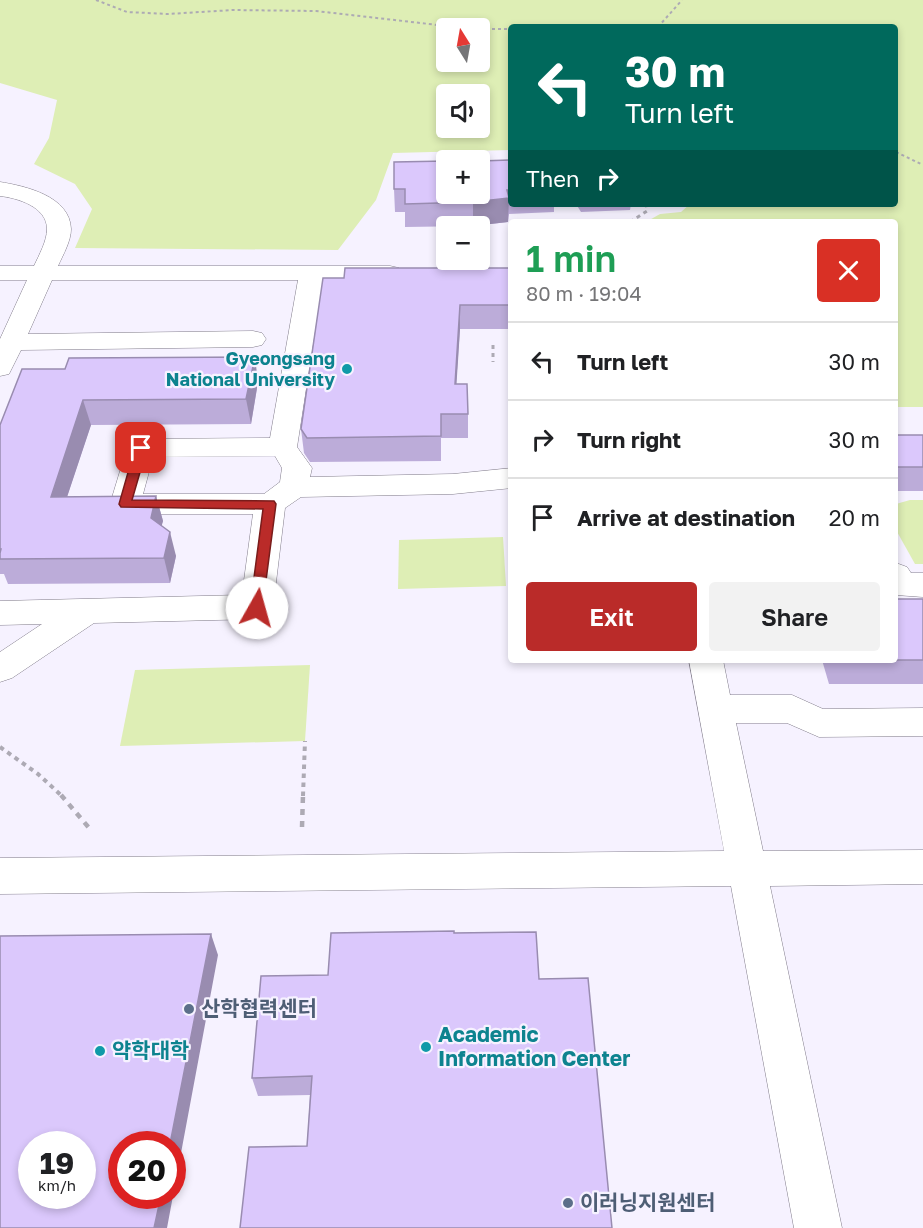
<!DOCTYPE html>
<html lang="en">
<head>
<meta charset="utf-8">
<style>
	body { margin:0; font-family:"Golos Text","Noto Sans KR",sans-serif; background:#f2f2f2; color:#202124; height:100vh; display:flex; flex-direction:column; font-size:22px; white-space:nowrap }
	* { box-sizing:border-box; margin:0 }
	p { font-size:20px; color:#757577 }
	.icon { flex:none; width:33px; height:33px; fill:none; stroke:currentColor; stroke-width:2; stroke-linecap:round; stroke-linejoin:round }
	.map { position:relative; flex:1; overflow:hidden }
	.side { position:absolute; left:508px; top:219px; width:390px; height:444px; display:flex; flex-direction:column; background:#fff; border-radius:6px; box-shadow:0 3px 9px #0003 }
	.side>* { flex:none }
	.banner { position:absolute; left:508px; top:24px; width:390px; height:183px; border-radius:6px; box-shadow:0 3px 9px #0003; background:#00695c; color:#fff; overflow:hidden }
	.needle { width:39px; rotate:349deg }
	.tools { position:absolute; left:436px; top:18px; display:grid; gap:12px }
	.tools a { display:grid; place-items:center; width:54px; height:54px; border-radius:6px; background:#fff; box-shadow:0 3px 9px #0003; font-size:30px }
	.speed { position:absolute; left:18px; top:1131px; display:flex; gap:12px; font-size:30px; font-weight:700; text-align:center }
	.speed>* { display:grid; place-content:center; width:78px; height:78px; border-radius:50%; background:#fff; box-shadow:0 3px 9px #0003; line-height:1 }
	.speed small { font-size:15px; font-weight:400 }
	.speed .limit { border:9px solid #d22; background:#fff; color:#111 }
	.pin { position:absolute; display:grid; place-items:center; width:51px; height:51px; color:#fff; margin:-26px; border-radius:12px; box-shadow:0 3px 9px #0006 }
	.me { position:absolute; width:66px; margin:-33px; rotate:7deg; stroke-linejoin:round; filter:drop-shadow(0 0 4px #0008) }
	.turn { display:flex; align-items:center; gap:21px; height:126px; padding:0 18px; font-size:27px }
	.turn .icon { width:78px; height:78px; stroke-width:2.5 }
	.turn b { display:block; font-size:42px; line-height:51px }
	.then { display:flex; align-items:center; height:57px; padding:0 18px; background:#0003; gap:12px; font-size:22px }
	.round { display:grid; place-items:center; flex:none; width:63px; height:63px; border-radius:6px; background:#f2f2f2 }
	.overview { display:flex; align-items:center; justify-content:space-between; height:102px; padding:0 18px }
	h1 { font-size:36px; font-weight:600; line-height:45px; color:#1e9e55 }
	.action { display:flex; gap:12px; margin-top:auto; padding:12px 18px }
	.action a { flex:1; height:69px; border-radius:6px; background:#ba2b29; color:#fff; font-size:24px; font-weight:600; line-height:69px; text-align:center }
	.action a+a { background:#f2f2f2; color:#202124 }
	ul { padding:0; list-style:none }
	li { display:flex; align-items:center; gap:18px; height:78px; padding:0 18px; border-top:2px solid #e0e0e0 }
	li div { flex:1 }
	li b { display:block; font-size:22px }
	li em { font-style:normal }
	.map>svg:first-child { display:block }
	.green { fill:#deeeb5; fill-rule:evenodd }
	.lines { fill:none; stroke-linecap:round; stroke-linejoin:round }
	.minor-casing { stroke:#817c8a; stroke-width:1 }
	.path-far3 { stroke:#adaab4; stroke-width:2; stroke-dasharray:3 3; stroke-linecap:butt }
	.path-far2 { stroke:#adaab4; stroke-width:3; stroke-dasharray:4 4; stroke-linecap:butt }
	.path-far1 { stroke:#adaab4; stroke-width:4; stroke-dasharray:4.5 4.5; stroke-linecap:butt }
	.path { stroke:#adaab4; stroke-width:4.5; stroke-dasharray:6 6; stroke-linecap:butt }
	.minor { fill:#fff; fill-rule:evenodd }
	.wall { fill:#bcacd9 }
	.shaded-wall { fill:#998cb0 }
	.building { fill:#dbc8fc; stroke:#998cb0; stroke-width:1.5; fill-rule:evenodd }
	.route { fill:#ba2b29; stroke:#791c1b; stroke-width:1.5 }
	.culture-dot { fill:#0f9aa8; stroke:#f6f2ff; stroke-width:2 }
	.service-dot { fill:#5c6f8a; stroke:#f6f2ff; stroke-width:2 }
	.labels { text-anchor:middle; stroke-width:4.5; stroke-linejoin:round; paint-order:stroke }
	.culture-label { font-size:18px; font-weight:bold; fill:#0d838f; stroke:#f6f2ff; text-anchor:end }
	.near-service-label { font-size:21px; font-weight:bold; fill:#4e5e75; stroke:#f6f2ff; text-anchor:start }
	.near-culture-label { font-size:21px; font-weight:bold; fill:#0d838f; stroke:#f6f2ff; text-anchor:start }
</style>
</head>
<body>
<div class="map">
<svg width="923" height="1228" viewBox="0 0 923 1228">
	<rect width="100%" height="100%" fill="#f6f2ff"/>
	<g class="green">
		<path d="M0 0H923V407H896V222H646L660 214 681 212 690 204H896V27H512L511 150 393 153 376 200 338 250 75 248 92 209 75 184 34 164 49 138 57 100 0 83ZM447 28H480V62H447ZM447 94H480V128H447Z"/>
		<path d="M910 500H923V564H915L896 530V504Z"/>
		<path d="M503 537 506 586 398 589 399 540Z"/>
		<path d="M310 665 305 741 120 746 135 670Z"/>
	</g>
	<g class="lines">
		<g class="minor-casing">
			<g id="minor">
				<path d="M0 182C25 186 70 196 71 229 71 241 63 255 58 266H390L399 268 402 273 399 278 390 280H323L297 447 312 468 310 477 453 474 512 468V488L453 494 301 497 285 508 273 607 269 616 257 619 94 623 12 678 0 682V652L42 624 0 625V601L242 595 253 514H125L114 511 110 504 127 448 131 441 141 439 270 438 298 280H52L28 334 253 331 262 333 266 339 262 345 253 347 21 350 9 374 0 376V339L27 280H0V266H34C39 255 47 241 47 229 47 207 18 198 0 196ZM275 456 282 468 280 482 264 494H143L153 457Z"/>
				<path d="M896 563 907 567 911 573H923V597L896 595Z"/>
				<path d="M689 660H723L730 695H792L823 709 923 708V736L819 737 787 723H736L763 851 923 850V884L770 886 842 1228H794L731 886 0 894V858L724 851Z"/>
			</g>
		</g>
		<g class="path-far3">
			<path d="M96 0 127 12 168 14 233 10 316 11 464 28"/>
			<path d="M658 27 682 0"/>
			<path d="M480 29H512"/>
			<path d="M896 152 923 165"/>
		</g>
		<g class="path-far2">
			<path d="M630 222 647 211 646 204"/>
			<path d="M493 345V362"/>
		</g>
		<g class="path-far1">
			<path d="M0 747 38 774 62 796"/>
			<path d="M303 796 305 741"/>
		</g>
		<g class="path">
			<path d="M61 795 90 829"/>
			<path d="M302 827 303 795"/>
		</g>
		<use href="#minor" class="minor"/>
	</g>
	<g class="wall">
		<path d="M512 160V204H554V212L509 214 508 222 473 226 405 227V212H395L394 189Z"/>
		<path d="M576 204H631L630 210 581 212Z"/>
		<path d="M512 268V329H460L456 384 468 414V438H441V461L310 462 304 453 301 429 344 278Z"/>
		<path d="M22 369 258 382 251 424 91 425 67 497 156 496 163 521 161 526 176 556 170 583 8 584 4 574H0V425Z"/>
		<rect x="896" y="435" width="27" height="56"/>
		<path d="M923 599V684H829L822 660H896Z"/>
		<path d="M454 933 539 979 307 1146 310 1095 258 1096 252 1078 328 975Z"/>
	</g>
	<g class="shaded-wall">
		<path d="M509 198 508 222 473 226V202Z"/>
		<path d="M460 305V329L455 408V384Z"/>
		<path d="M255 357 258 382 251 424 246 399Z"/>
		<path d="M83 400 91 425 59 521 51 497Z"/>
		<path d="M156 496 163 521 157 543 151 518Z"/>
		<path d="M170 532 176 556 170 583 164 558Z"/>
		<path d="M211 934 218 955 167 1228H154L161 1196H172V1144H170Z"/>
	</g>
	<g class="building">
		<path d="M512 160V190H507L509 198 473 202 405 204V189H394V162L447 161V194H480V161Z"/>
		<path d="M345 268H512V305H460L455 384H467L468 414H441V436L307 438 301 429 323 278H344Z"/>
		<path d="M255 357 246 399 83 400 51 497 156 496 151 518 170 532 164 558 0 559V553L1 549H0V425L22 369H65L69 358Z"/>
		<rect x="896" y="435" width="27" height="32"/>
		<path d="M896 599H923V660H838H896Z"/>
		<path d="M454 931V933L536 932 539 979 588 978 612 1228H240L249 1147 307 1146 312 1076 252 1078 261 976 328 975 331 933Z"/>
		<path d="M211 934 170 1144H122V1196H161L154 1228H0V936ZM32 1144H82V1196H32Z"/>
	</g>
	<path class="route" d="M141 444 147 448 132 500 274 501 276 504 262 611H252L250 608 263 509 121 507 119 504 135 448Z"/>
	<g class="culture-dot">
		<circle cx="347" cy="369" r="6"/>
		<circle cx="426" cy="1047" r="6"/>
		<circle cx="100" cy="1051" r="6"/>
	</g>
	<g class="service-dot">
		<circle cx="189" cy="1009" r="6"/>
		<circle cx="568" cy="1203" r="6"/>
	</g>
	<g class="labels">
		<g class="culture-label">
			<text x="335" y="365">Gyeongsang<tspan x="335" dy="21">National University</tspan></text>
		</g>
		<g class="near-service-label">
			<text x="201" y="1016">산학협력센터</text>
			<text x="580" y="1210">이러닝지원센터</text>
		</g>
		<g class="near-culture-label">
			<text x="438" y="1042">Academic<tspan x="438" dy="24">Information Center</tspan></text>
			<text x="112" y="1058">약학대학</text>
		</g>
	</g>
</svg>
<div class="tools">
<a><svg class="needle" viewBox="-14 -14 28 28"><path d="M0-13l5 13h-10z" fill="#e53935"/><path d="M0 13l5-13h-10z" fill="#757577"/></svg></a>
<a><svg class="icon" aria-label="sound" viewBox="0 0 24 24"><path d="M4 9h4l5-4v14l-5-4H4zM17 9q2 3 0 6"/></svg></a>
<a>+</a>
<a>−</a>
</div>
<div class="speed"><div>19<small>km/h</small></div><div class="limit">20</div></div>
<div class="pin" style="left:141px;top:448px;background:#d93025"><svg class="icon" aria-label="arrive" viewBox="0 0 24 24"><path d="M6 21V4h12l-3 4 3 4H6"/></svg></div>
<svg class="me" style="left:257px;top:608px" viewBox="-20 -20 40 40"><circle r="19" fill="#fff"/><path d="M0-13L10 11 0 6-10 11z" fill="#ba2b29"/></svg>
<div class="banner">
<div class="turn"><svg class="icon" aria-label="left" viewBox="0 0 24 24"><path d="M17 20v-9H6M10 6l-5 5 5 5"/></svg><div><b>30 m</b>Turn left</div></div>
<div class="then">Then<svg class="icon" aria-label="right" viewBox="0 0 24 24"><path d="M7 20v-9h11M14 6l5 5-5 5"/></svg></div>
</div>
<section class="side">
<div class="overview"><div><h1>1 min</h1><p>80 m · 19:04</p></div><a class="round" style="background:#d93025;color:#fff"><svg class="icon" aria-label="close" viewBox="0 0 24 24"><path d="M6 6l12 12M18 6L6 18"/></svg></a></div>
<ul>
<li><svg class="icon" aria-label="left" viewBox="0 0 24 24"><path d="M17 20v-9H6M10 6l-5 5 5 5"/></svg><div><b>Turn left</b></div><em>30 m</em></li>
<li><svg class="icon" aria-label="right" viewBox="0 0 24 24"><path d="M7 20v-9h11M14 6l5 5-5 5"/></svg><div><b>Turn right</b></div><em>30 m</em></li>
<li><svg class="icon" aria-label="arrive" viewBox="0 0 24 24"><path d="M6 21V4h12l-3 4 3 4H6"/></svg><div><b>Arrive at destination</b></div><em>20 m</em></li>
</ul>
<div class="action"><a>Exit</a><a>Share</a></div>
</section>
</div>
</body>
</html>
